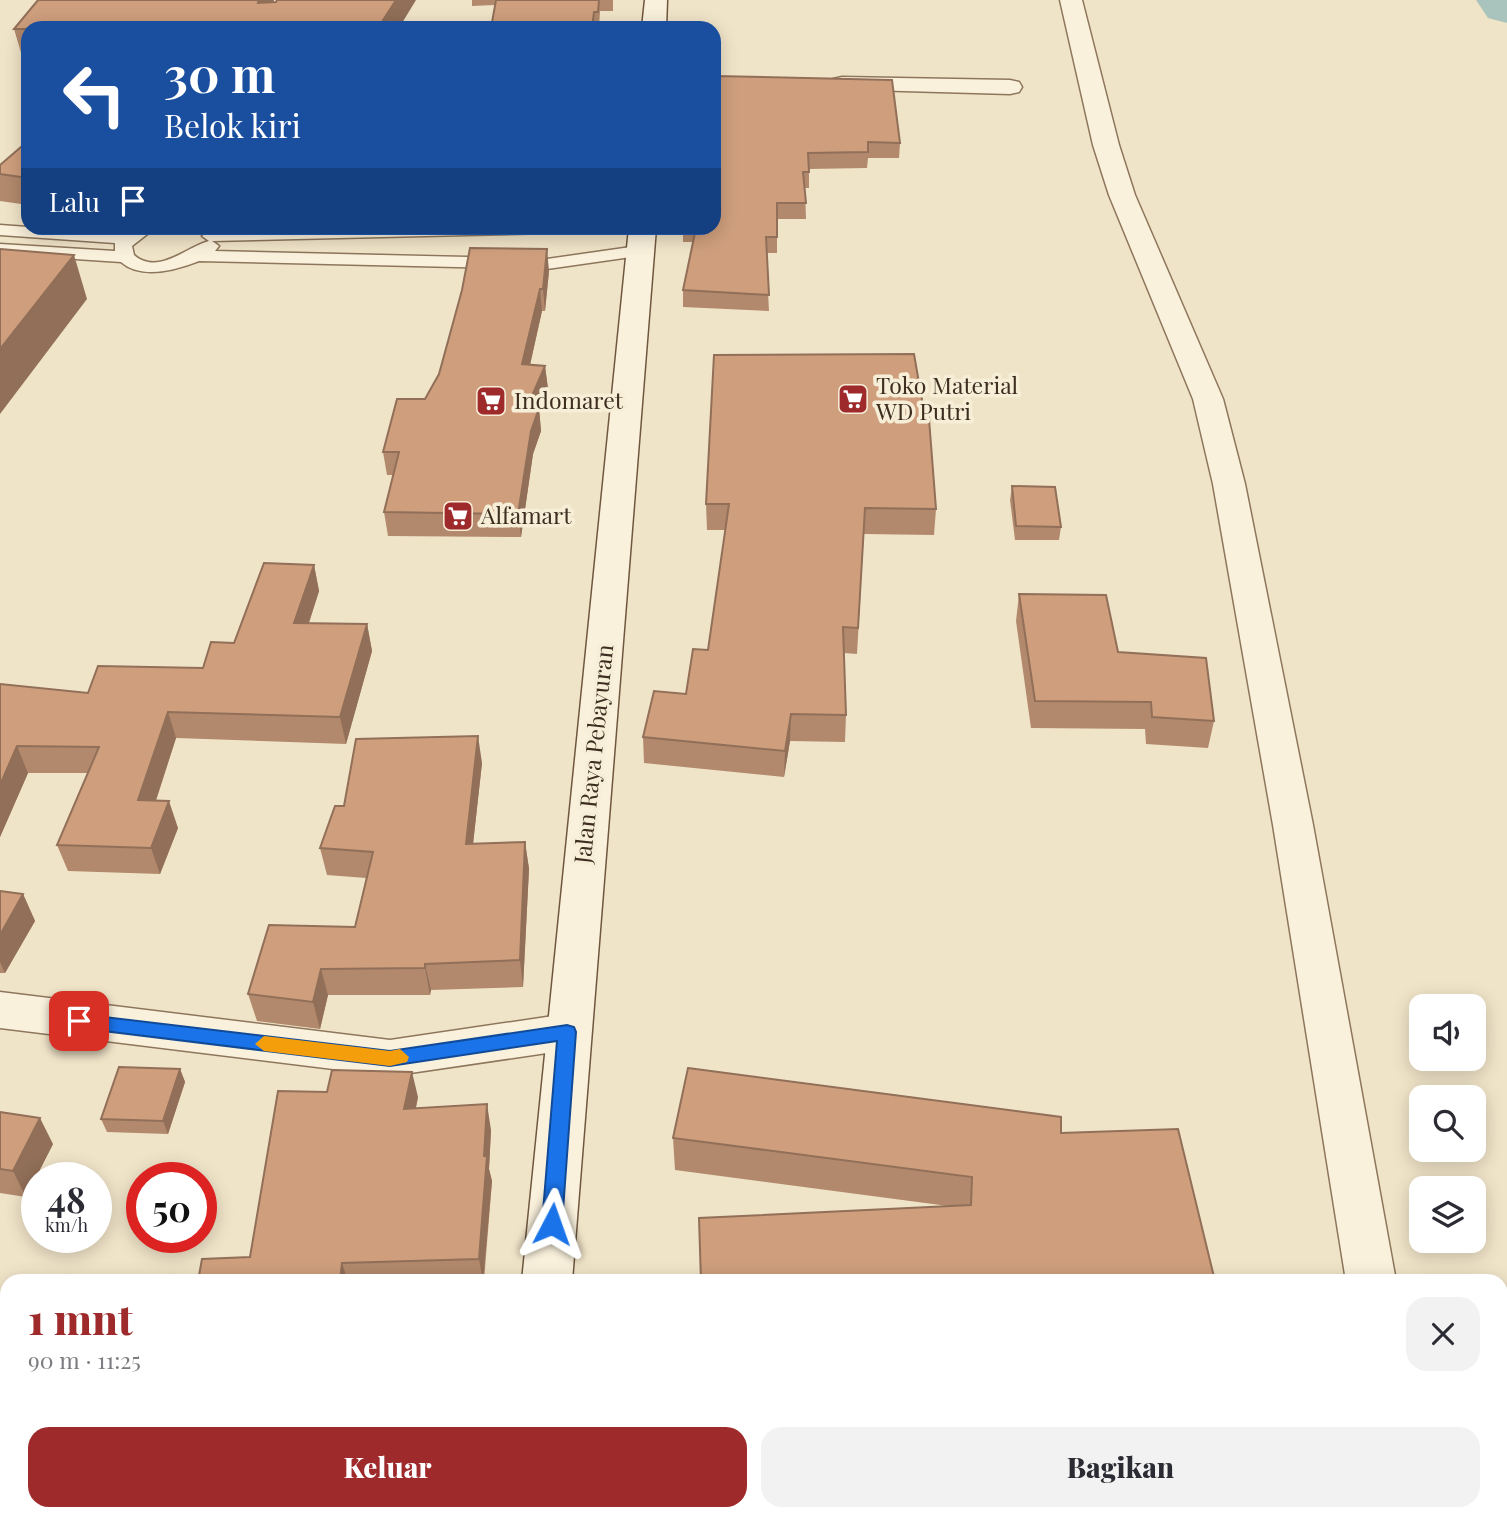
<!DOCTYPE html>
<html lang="id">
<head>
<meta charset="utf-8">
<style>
	body { margin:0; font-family:"Playfair Display",serif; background:#f2f2f3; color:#2b2b33; height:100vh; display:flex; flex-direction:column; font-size:26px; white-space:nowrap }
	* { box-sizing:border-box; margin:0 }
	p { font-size:23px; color:#7c7c81 }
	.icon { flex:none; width:38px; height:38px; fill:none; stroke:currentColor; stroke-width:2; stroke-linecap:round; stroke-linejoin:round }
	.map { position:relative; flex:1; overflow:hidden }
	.panel { position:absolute; left:0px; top:1274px; width:1508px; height:247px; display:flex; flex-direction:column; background:#fff; border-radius:21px 21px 0 0; box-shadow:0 4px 18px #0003 }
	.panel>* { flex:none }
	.top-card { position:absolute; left:21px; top:21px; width:700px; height:214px; border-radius:21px; box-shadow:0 4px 18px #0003; background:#1a4fa0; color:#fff; overflow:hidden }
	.tools { position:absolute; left:1409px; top:994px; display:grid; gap:14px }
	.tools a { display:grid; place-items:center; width:77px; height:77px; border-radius:14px; background:#fff; box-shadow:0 4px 18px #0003; font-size:35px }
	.speed { position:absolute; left:21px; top:1162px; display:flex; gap:14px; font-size:35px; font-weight:700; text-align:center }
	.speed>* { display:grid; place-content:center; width:91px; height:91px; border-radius:50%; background:#fff; box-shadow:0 4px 18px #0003; line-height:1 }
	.speed small { font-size:18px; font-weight:400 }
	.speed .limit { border:10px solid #d22; background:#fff; color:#111 }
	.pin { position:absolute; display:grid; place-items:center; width:60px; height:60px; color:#fff; margin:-30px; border-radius:14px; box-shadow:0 4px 10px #0006 }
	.me { position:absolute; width:77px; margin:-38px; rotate:4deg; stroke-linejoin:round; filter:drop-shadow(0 0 5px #0008) }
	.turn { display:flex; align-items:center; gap:24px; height:147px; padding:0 28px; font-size:32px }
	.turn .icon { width:91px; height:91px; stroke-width:2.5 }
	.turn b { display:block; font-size:49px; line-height:60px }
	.then { display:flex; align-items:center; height:66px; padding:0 28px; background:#0003; gap:14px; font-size:26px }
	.round { display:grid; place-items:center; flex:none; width:74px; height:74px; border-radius:21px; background:#f2f2f3 }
	.summary { display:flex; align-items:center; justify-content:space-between; height:119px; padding:0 28px }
	h1 { font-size:42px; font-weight:800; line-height:52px; color:#9e2a2b }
	.button { display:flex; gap:14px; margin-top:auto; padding:14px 28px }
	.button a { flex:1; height:80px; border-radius:21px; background:#9e2a2b; color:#fff; font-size:28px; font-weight:800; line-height:80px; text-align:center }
	.button a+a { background:#f2f2f3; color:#2b2b33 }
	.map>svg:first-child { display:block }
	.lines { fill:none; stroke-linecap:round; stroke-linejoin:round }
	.river { fill:#a9c4bc; fill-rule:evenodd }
	.service-casing { stroke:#8d765c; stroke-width:3 }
	.minor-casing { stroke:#8d765c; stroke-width:3 }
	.secondary-casing { stroke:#6f573f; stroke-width:3 }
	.service { fill:#faf1dc; fill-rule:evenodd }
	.minor { fill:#faf1dc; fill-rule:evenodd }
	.secondary { fill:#faf1dc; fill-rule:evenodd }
	.wall { fill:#b2896c }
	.shaded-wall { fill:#916f58 }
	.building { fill:#cf9f7d; stroke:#916f58; stroke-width:2 }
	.route { fill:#1a73e8; stroke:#114b97; stroke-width:2 }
	.slow { fill:#f59e0b }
	.labels { text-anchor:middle; stroke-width:7; stroke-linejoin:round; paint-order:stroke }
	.poi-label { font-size:23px; fill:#3d2e20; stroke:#f7eed8; text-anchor:start }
	.street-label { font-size:23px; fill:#3d2e20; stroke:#f7eed8 }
</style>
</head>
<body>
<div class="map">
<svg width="1507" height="1520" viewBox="0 0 1507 1520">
	<rect width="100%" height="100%" fill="#f0e4c8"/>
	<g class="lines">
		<path class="river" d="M1476 0H1507V23L1488 18Z"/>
		<g class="service-casing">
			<path id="service" d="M0 225 125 234 134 228H155L132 246 134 255C158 276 186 247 209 241L202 236 211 231 558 228 549 233 212 241 219 246 215 251 547 259 638 246 647 251 638 256 547 269 199 261C176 270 142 280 121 262L0 254V244L115 251V243L0 235Z"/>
		</g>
		<g class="minor-casing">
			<g id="minor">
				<path d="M1060 0H1082L1119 145 1135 195 1223 399 1245 484 1313 825 1396 1281H1346L1273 825 1213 484 1193 399 1109 195 1093 145Z"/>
				<path d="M842 77 1010 80 1019 82 1022 87 1019 92 1010 94 833 89 830 84 833 79Z"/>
				<path d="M0 992 390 1040 567 1014 583 1019 589 1032 583 1045 567 1050 390 1076 0 1028Z"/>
				<path d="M0 1450 7 1451V1503L0 1502Z"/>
				<path d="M666 1514H763L761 1520H664Z"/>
			</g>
		</g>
		<g class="secondary-casing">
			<g id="secondary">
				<path d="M645 0H667L666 28H642Z"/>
				<path d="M629 228H656L572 1281H522Z"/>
				<path d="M502 1514H556L555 1520H501Z"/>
			</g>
		</g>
		<use href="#service" class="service"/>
		<use href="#minor" class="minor"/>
		<use href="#secondary" class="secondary"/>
	</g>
	<g class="wall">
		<path d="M38 0H274L273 2 28 28V56H22L14 29Z"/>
		<path d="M472 0H613V11H600L599 28H491L495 5 472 6Z"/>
		<path d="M714 76 900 143 899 158H868L867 168 809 169V188H805L806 219H777V253H766L769 311 683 307V290L693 242H683V228H714Z"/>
		<path d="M28 141V205L0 201V165Z"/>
		<path d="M549 271 545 311H542L530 365 545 366 548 389 539 408 541 431 533 454 521 537 388 536 384 512 393 475H387L383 452 425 399Z"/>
		<path d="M1012 486 1061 527 1059 540H1015L1010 500Z"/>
		<path d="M706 504 936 509 934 535 864 534 857 654 844 653 846 715 845 742 790 741 784 777 644 763 643 737 686 694 708 650 725 530H707Z"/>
		<path d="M314 565 319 591 309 623 367 624 372 651 346 744 176 738 156 801 178 828 160 874 68 871 57 845 88 773H28L0 837V684L88 693 203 668 234 643Z"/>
		<path d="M1019 594 1118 652 1214 721 1208 748 1146 744 1145 729 1031 728 1016 621Z"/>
		<path d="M482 763 473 844 525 842 529 869 523 987 431 990 430 995H328L320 1029 257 1021 248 994 355 927 366 878 327 875 320 848 344 806Z"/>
		<path d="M0 891 23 894 35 921 5 973H0Z"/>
		<path d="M180 1069 185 1082 168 1134 107 1132 101 1119Z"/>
		<path d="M418 1097 416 1108 491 1130 489 1169 492 1181 484 1281H198L250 1257Z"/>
		<path d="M0 1112 53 1144 26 1197 0 1193Z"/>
		<path d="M1061 1133 1215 1281 948 1206 675 1170 673 1138Z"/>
		<path d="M563 1514H664L662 1517 626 1520H564Z"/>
	</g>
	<g class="shaded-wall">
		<path d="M259 0H274L264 28 258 3Z"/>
		<path d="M396 0H416L399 28H378Z"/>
		<path d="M547 249 549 271 545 311 543 289Z"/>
		<path d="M74 255 87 299 0 414V349Z"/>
		<path d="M540 289 542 311 525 387 522 364Z"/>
		<path d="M545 366 548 389 539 408 541 431 533 454 521 537 518 514 527 407Z"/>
		<path d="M314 565 319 591 300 650 294 623Z"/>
		<path d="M367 624 372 651 346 744 340 717Z"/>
		<path d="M168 712 176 738 147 827 138 800Z"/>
		<path d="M791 714 790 741 784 777 785 751Z"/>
		<path d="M478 736 482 763 470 871 466 844Z"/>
		<path d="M17 746 28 773 0 837V785Z"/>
		<path d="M169 801 178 828 160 874 151 848Z"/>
		<path d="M525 842 529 869 523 987 520 960Z"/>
		<path d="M23 894 35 921 5 973 0 962V935Z"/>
		<path d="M425 964 431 990 430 995 425 968Z"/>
		<path d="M321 969 328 995 320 1029 313 1002Z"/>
		<path d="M180 1069 185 1082 168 1134 163 1121Z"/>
		<path d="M412 1072 418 1097 410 1134 404 1109Z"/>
		<path d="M487 1104 491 1130 489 1169 492 1181 483 1281 479 1259Z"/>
		<path d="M40 1118 53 1144 26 1197 13 1171Z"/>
		<path d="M342 1263 348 1281H340Z"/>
		<rect x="444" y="1514" width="7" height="6"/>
	</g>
	<g class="building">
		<path d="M38 0H259L258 3 276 2 277 0H396L378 28 14 29Z"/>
		<path d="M496 0H599L598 12H594L592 28H491Z"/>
		<path d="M714 76 892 80 900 143 868 142V152L808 153 809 172H803L806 203H777V237H766L769 295 683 290 696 228H714Z"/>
		<path d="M28 141V178L0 174V165Z"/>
		<path d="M470 248 547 249 543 289H540L522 364 545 366 527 407 539 408 531 431 518 514 384 512 399 452H383L397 399H425L439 374 462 290Z"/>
		<path d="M0 249 74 255 0 349Z"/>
		<path d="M914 354 923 406H928L936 509 865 508 858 628 843 627 846 715 791 714 785 751 643 737 654 691 686 694 693 649 708 650 729 504H706L714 355Z"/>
		<path d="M1012 486 1055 487 1061 527 1016 526Z"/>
		<path d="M264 563 314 565 294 623 367 624 340 717 168 712 138 800 169 801 151 848 57 845 99 747 17 746 0 785V684L88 693 98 666 203 668 211 642 234 643Z"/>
		<path d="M1019 594 1106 595 1118 652 1206 658 1214 721 1152 717 1151 702 1035 701Z"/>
		<path d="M478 736 466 844 525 842 520 960 425 964V968L321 969 313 1002 248 994 269 925 355 927 373 852 320 848 335 806H344L356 739Z"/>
		<path d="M0 891 23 894 0 935Z"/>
		<path d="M119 1067 180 1069 163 1121 101 1119Z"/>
		<path d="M688 1068 1061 1117V1133L1178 1129 1215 1281H701L699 1218 971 1205 972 1177 673 1138Z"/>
		<path d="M332 1070 412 1072 404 1109 487 1104 484 1156H487L479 1259 342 1263 340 1281H198L202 1259 250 1257 278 1091 327 1092Z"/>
		<path d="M0 1112 40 1118 13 1171 0 1169Z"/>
		<path d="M141 1514H444V1520H140Z"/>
	</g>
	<path class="route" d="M79 1014 390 1051 567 1025 574 1027 576 1032 562 1224 559 1230 552 1233 545 1230 542 1224 557 1041 390 1066 79 1028 70 1021Z"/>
	<path class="slow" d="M264 1036 390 1051 400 1049 409 1057 407 1062 390 1066 264 1051 255 1044Z"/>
	<defs>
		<g id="supermarket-square" transform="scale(1.575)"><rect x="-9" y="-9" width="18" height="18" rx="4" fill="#9e2a2b" stroke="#f7eed8"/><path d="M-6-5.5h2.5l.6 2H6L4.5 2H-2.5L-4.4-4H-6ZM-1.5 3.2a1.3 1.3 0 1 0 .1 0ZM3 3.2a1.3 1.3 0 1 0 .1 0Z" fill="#fff"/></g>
	</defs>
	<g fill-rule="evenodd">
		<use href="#supermarket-square" x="853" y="399"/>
		<use href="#supermarket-square" x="491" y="401"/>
		<use href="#supermarket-square" x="458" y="516"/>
	</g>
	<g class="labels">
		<g class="poi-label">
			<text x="876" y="394">Toko Material<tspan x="876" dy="26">WD Putri</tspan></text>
			<text x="514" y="409">Indomaret</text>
			<text x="481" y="524">Alfamart</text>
		</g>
		<g class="street-label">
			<text transform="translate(594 754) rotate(-84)" y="8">Jalan Raya Pebayuran</text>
		</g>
	</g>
</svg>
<div class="tools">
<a><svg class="icon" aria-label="sound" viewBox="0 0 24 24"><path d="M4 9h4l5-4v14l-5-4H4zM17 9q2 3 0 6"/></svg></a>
<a><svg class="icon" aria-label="search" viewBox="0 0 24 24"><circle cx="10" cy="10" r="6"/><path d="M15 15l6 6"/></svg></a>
<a><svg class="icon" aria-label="layers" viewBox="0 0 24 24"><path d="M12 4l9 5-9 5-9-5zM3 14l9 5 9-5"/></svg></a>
</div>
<div class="speed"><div>48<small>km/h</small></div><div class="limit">50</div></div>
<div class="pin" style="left:79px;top:1021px;background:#d93025"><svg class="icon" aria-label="arrive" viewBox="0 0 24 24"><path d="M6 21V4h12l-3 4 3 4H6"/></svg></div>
<svg class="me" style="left:552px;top:1224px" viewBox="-20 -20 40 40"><path d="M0-17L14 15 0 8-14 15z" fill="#1a73e8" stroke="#fff" stroke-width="4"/></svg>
<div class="top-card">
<div class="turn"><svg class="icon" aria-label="left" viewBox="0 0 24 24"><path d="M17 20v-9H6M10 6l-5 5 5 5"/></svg><div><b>30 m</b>Belok kiri</div></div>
<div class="then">Lalu<svg class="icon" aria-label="arrive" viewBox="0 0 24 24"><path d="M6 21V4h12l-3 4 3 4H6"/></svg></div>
</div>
<section class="panel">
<div class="summary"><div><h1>1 mnt</h1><p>90 m · 11:25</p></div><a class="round"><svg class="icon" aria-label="close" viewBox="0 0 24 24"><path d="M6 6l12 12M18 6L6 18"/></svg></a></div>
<div class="button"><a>Keluar</a><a>Bagikan</a></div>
</section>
</div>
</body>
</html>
